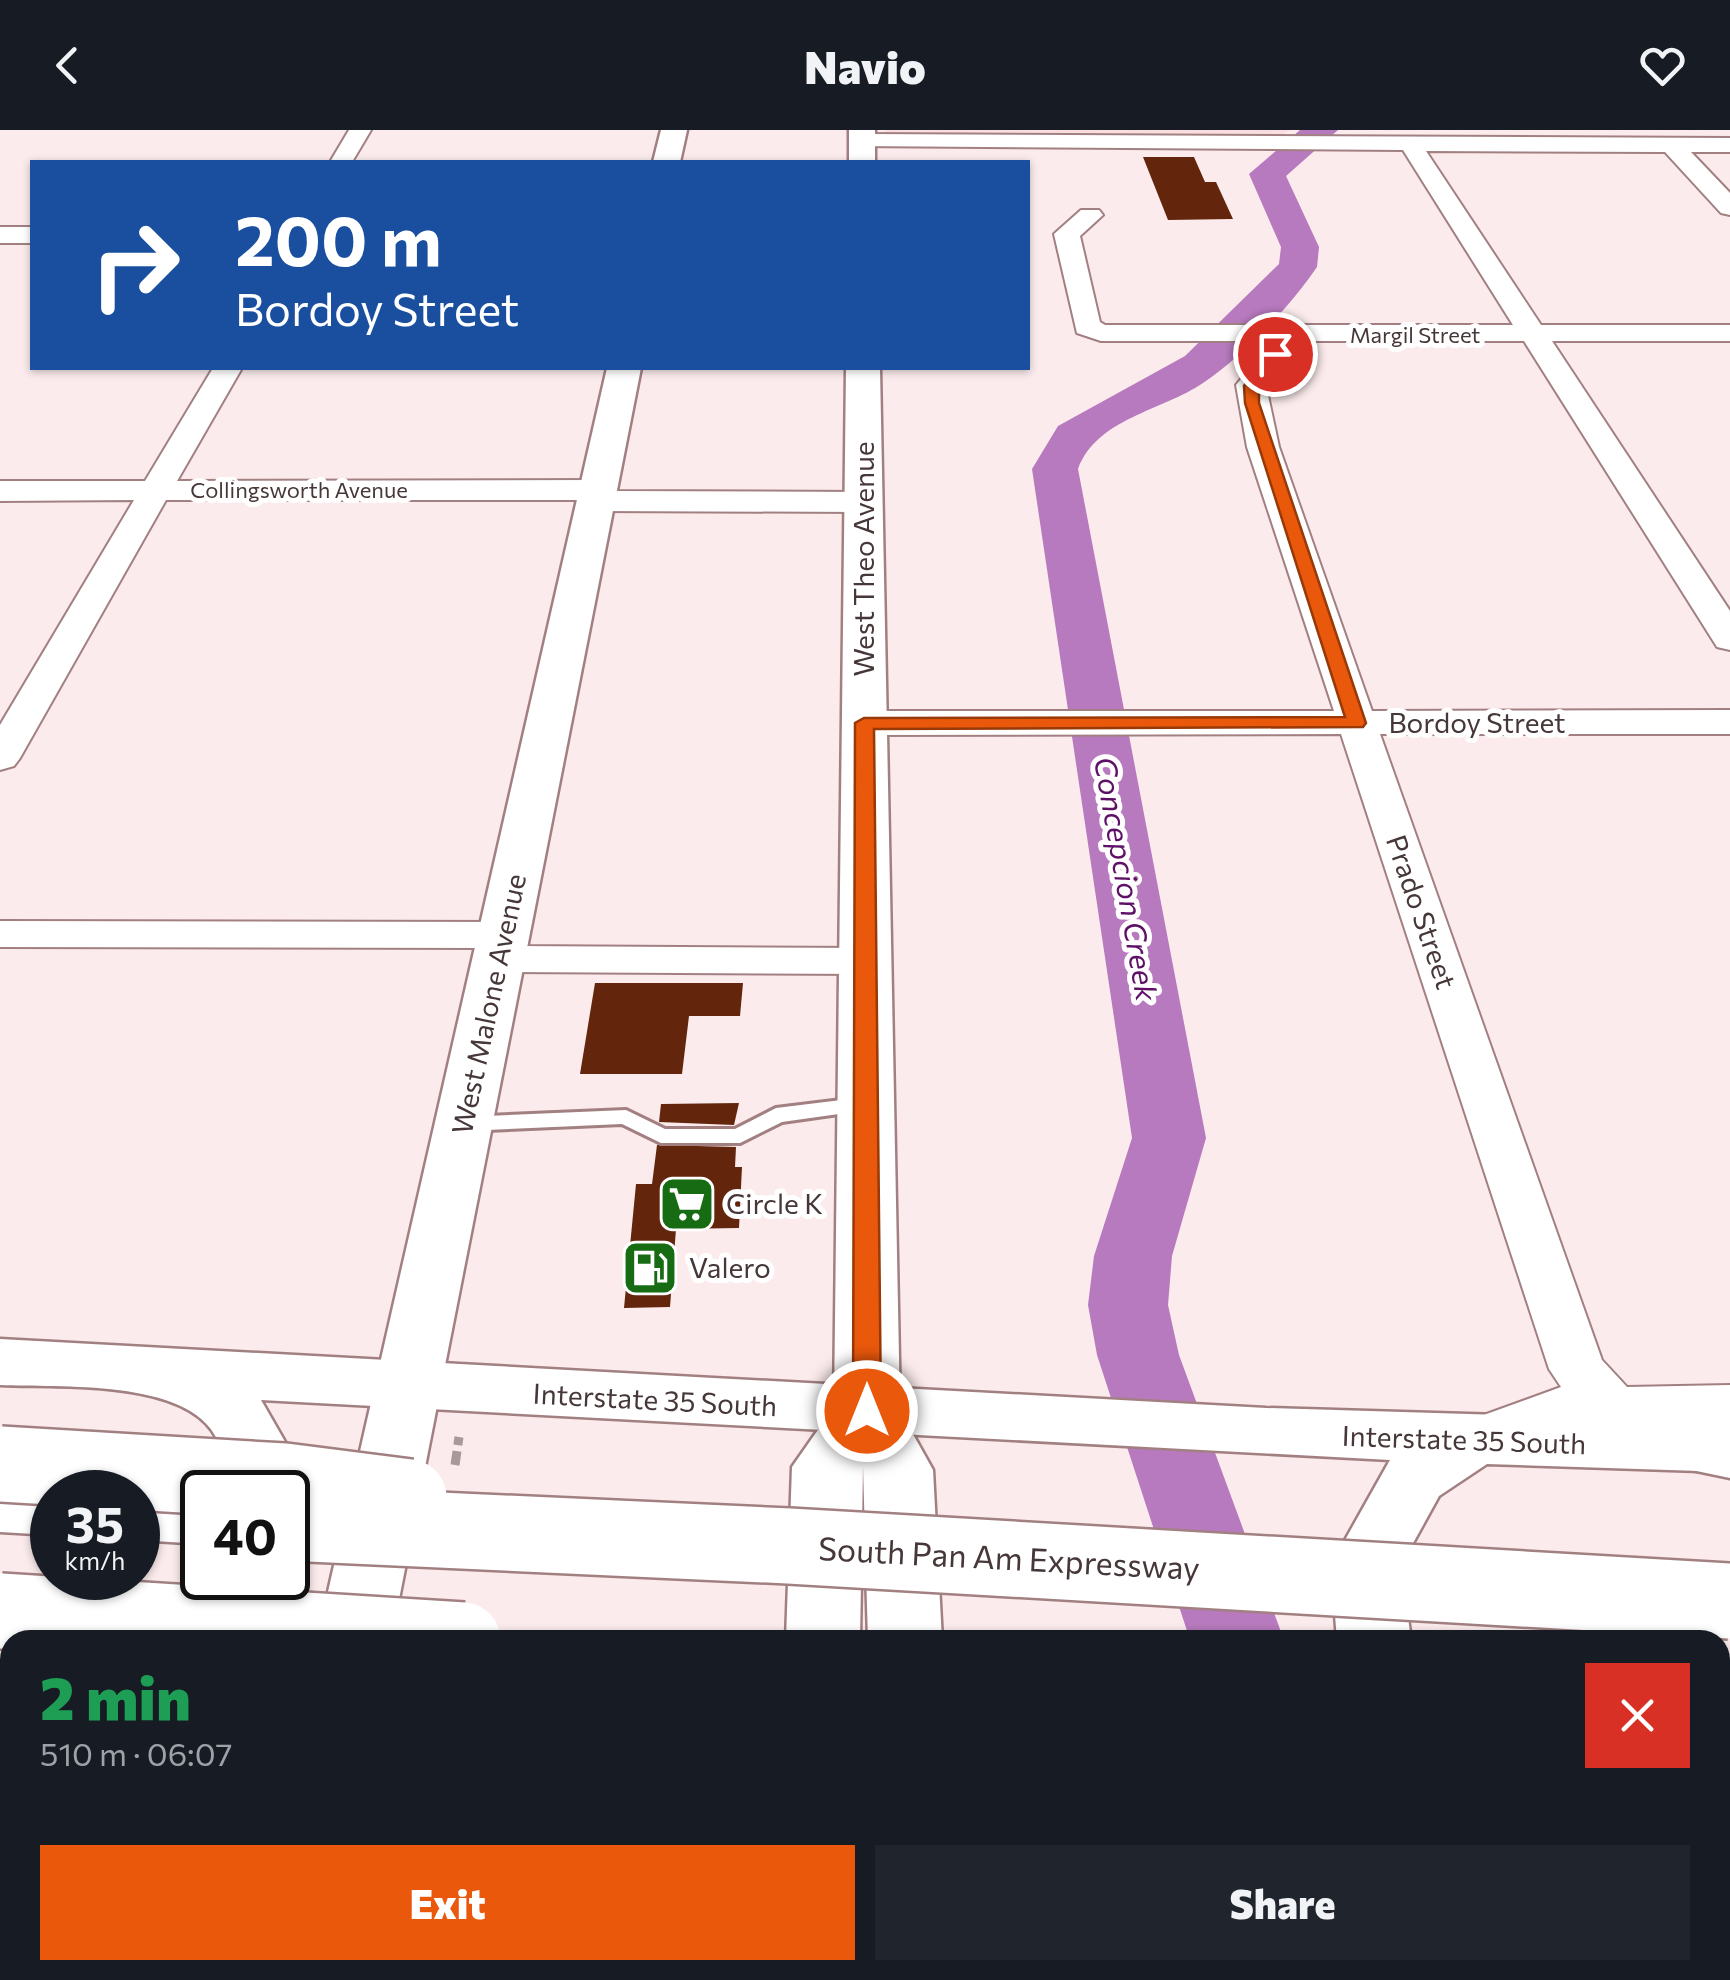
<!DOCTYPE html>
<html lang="en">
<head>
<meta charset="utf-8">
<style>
	body { margin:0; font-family:Commissioner,sans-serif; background:#20242c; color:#f1f3f6; height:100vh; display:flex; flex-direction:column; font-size:38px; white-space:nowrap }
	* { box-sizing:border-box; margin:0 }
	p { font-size:32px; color:#9ea1a6 }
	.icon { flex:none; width:55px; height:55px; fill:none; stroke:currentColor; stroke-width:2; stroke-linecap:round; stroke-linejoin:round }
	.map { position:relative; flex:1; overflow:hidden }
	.drawer { position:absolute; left:0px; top:1500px; width:1730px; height:350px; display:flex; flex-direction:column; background:#171b24; border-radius:30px 30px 0 0; box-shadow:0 2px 8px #0004 }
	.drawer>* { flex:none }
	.top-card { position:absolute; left:30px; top:30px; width:1000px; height:210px; border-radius:0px; box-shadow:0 2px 8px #0004; background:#1a4fa0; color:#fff; overflow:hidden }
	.speed { position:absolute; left:30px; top:1340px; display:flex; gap:20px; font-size:50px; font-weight:700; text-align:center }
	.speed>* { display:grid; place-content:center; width:130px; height:130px; border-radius:50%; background:#171b24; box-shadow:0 2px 8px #0004; line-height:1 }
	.speed small { font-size:25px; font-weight:400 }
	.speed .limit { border:5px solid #111; border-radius:15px; background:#fff; color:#111 }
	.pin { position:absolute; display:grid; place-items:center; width:85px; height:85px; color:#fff; margin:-42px; border:5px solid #fff; border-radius:50%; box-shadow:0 2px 10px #0007 }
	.me { position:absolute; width:110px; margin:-55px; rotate:0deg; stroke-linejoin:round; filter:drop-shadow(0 0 8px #0008) }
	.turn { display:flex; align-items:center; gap:35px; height:210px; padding:0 40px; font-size:45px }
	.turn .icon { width:130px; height:130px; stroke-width:2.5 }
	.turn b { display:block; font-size:70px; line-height:85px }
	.round { display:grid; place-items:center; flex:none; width:105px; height:105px; border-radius:0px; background:#20242c }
	.summary { display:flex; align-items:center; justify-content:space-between; height:170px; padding:0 40px }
	h1 { font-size:60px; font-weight:800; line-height:75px; color:#1e9e55 }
	.primary-button { display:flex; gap:20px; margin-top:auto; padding:20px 40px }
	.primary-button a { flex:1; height:115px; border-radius:0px; background:#ea580c; color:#fff; font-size:40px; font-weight:800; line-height:115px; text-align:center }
	.primary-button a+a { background:#20242c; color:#f1f3f6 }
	header { display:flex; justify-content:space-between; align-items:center; height:130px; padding:0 40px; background:#171b24; font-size:45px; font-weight:800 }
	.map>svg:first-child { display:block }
	.built { fill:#fadedf }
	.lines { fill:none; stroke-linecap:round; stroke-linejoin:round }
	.river { fill:#b77abe; fill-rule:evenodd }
	.building { fill:#63260d }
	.service-casing { stroke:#a28082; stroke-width:6 }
	.minor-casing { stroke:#a28082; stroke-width:4 }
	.tertiary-casing { stroke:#a28082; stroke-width:5 }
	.secondary-casing { stroke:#a28082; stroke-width:5 }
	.motorway-casing { stroke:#a28082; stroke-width:5 }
	.path { stroke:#a9999a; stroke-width:9; stroke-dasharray:14 6; stroke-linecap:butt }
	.service { fill:#fff; fill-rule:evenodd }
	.minor { fill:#fff; fill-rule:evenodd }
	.tertiary { fill:#fff; fill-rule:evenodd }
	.secondary { fill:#fff; fill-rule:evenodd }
	.motorway { fill:#fff; fill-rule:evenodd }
	.motorway-bridge-casing { stroke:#a28082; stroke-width:80; stroke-linecap:butt }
	.motorway-bridge { stroke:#fff; stroke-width:75 }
	.route { fill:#ea580c; stroke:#983908; stroke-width:2.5 }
	.labels { text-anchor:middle; stroke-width:10; stroke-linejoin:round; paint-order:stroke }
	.far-street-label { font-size:22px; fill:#463738; stroke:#fff }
	.street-label { font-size:28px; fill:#463738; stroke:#fff }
	.poi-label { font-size:28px; fill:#463738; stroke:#fff; text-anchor:start }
	.water-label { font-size:30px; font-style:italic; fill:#5e1066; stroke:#fff }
	.near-street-label { font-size:32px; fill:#463738; stroke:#fff }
</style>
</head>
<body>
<header><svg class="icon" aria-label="back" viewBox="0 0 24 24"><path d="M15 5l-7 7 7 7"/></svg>Navio<svg class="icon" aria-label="heart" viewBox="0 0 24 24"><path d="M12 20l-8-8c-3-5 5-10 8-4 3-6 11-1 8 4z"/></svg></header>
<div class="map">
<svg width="1730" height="1850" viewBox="0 0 1730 1850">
	<rect width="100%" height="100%" fill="#fbebec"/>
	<path class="built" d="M885 0H1290L1278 7 886 4Z"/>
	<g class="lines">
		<g class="river">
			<path d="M1300 0H1338L1286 46 1319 117 1317 137C1289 178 1244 225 1203 253 1162 281 1097 288 1078 339L1206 1008 1172 1126 1168 1175 1179 1225 1284 1510H1190L1097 1225 1088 1175 1094 1126 1132 1008 1032 339 1058 296 1185 226 1279 134 1281 117 1249 44Z"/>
			<path d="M1293 1840H1399L1402 1850H1296Z"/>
		</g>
	</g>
	<g class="building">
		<path d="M1143 27H1194L1205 52H1216L1233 89 1168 90Z"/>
		<path d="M595 853H743L740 886H689L682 944H580Z"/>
		<path d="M739 973 734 995 659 992 661 974Z"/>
		<path d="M657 1015 736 1017 735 1037H742L739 1098 676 1099 670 1177 624 1178 636 1054H652Z"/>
	</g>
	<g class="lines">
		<g class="service-casing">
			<g id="service">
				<path d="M866 967 878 974 874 979 782 992 740 1013H661L622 994 464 1001 452 994 464 987 626 980 665 999H735L776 978Z"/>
				<path d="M468 1840H502L501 1850H467Z"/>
				<path d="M602 1840H808L812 1850H606Z"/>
			</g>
		</g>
		<g class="minor-casing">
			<g id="minor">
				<path d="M349 0H371L352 32H330Z"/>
				<path d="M862 4 1730 8V22H1691L1730 63V85L1721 83 1665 22 1426 21 1541 195H1730V211H1552L1730 481V520L1717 517 1712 509 1524 211H1302L1266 256 1279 317 1372 581 1730 580V604H1380L1602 1230 1627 1257 1730 1255V1297H1698L1708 1302 1716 1317 1708 1332C1657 1347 1642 1302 1601 1298 1550 1293 1506 1338 1459 1324L1450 1309 1459 1294 1561 1257 1549 1239 1341 604 864 605 850 601 845 593 850 585 864 581H1334L1247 317 1236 255 1272 211H1101L1077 203 1054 104 1081 80H1099L1103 85 1080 106 1100 192 1105 195H1513L1403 20 854 16V6Z"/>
				<rect x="0" y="97" width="32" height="16"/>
				<path d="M213 238H242L177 351 599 350 610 353 614 361 863 362 879 372 863 382 596 381 584 378 581 370H166L20 628 14 636 0 640V595L134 370 0 371V351H145Z"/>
				<path d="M0 791 504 792 520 796 526 805 515 816 865 818 881 821 887 831 881 841 865 844 498 842 482 839 476 829 487 818 0 817Z"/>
				<rect x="0" y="1751" width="10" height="62"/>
			</g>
		</g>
		<g class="tertiary-casing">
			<g id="tertiary">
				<path d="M661 0H687L680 32H653Z"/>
				<rect x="849" y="0" width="26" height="32"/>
				<path d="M607 238H641L391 1510H317Z"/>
				<path d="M846 238H880L900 1281 933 1340 942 1510H868L863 1336 860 1510H786L792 1337 834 1277Z"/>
				<path d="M244 1840H328L326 1850H242Z"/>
				<rect x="831" y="1840" width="84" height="10"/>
			</g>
		</g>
		<g class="secondary-casing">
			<g id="secondary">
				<path d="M0 1209 1266 1278 1730 1292V1342L1487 1334 1439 1366 1401 1435 1411 1510H1337L1331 1435 1390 1330 261 1270 288 1317 289 1362H221C222 1345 225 1325 217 1309 188 1248 58 1258 0 1255Z"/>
				<path d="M202 1438V1448H268L253 1510H179Z"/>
				<path d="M0 1647 10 1648V1716L0 1715Z"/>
				<rect x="1720" y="1750" width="10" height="72"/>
			</g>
		</g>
		<g class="motorway-casing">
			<g id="motorway">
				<path d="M1687 1292 1730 1298V1348L1663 1334 1653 1317 1663 1300Z"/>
				<path d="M0 1350 52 1353 77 1362H52V1405L0 1402Z"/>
				<path d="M138 1358 205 1362 202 1414 138 1410V1362H123Z"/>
				<path d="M1720 1558 1730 1559V1621L1720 1620Z"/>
			</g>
		</g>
		<path class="path" d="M455 1335 459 1307"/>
		<use href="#service" class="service"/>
		<use href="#minor" class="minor"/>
		<use href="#tertiary" class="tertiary"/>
		<use href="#secondary" class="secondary"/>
		<use href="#motorway" class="motorway"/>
		<g class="motorway-bridge-casing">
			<g id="motorway-bridge">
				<path d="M0 1334 284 1351 409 1367"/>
				<path d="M288 1393 789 1416 1730 1471"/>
				<path d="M0 1481 463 1510"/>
			</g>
		</g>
		<use href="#motorway-bridge" class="motorway-bridge"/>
	</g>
	<path class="route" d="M1270 221 1282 224 1259 256V273L1366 593 1363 597 874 599 881 1281 867 1291 857 1288 853 1281 855 593 864 588 1345 587 1245 273 1244 256Z"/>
	<defs>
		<g id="supermarket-square" transform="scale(2.875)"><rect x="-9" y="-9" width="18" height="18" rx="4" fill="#166b13" stroke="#fff"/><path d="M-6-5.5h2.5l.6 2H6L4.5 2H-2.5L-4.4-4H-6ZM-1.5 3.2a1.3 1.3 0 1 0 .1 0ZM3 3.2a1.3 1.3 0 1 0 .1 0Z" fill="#fff"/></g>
		<g id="fuel-square" transform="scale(2.875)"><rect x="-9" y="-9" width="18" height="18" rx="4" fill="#166b13" stroke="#fff"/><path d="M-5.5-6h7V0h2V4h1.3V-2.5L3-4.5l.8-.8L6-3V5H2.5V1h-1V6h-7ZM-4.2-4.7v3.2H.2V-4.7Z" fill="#fff"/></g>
	</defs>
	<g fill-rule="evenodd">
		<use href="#supermarket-square" x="687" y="1074"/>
		<use href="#fuel-square" x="650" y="1138"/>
	</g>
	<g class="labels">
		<g class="far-street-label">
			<text x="1415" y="213">Margil Street</text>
			<text x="299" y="368">Collingsworth Avenue</text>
		</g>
		<g class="street-label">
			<text transform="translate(864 429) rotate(-90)" y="10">West Theo Avenue</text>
			<text x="1477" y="603">Bordoy Street</text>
			<text transform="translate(1421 782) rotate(71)" y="10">Prado Street</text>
			<text transform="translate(489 874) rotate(-78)" y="10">West Malone Avenue</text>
			<text transform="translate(655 1270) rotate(3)" y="10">Interstate 35 South</text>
			<text transform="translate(1464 1310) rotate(2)" y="10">Interstate 35 South</text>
		</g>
		<g class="poi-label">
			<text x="726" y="1084">Circle K</text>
			<text x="689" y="1148">Valero</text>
		</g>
		<g class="water-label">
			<text transform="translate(1125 749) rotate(80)" y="10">Concepcion Creek</text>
		</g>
		<g class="near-street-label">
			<text transform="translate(1009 1429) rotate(3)" y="11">South Pan Am Expressway</text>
		</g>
	</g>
</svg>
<div class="speed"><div>35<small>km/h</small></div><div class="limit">40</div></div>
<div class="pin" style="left:1275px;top:224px;background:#d93025"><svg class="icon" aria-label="arrive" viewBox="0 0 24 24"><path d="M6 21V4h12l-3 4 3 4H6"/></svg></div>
<svg class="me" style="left:867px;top:1281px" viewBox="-20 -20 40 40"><circle r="17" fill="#ea580c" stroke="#fff" stroke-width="3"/><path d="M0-11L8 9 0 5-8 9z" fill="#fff"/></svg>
<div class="top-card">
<div class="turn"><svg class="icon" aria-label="right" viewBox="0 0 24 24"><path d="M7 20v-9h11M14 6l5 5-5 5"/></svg><div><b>200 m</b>Bordoy Street</div></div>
</div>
<section class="drawer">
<div class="summary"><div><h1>2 min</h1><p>510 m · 06:07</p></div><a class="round" style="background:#d93025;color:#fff"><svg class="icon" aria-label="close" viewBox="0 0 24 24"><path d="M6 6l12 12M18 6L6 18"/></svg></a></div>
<div class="primary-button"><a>Exit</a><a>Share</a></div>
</section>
</div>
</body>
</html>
